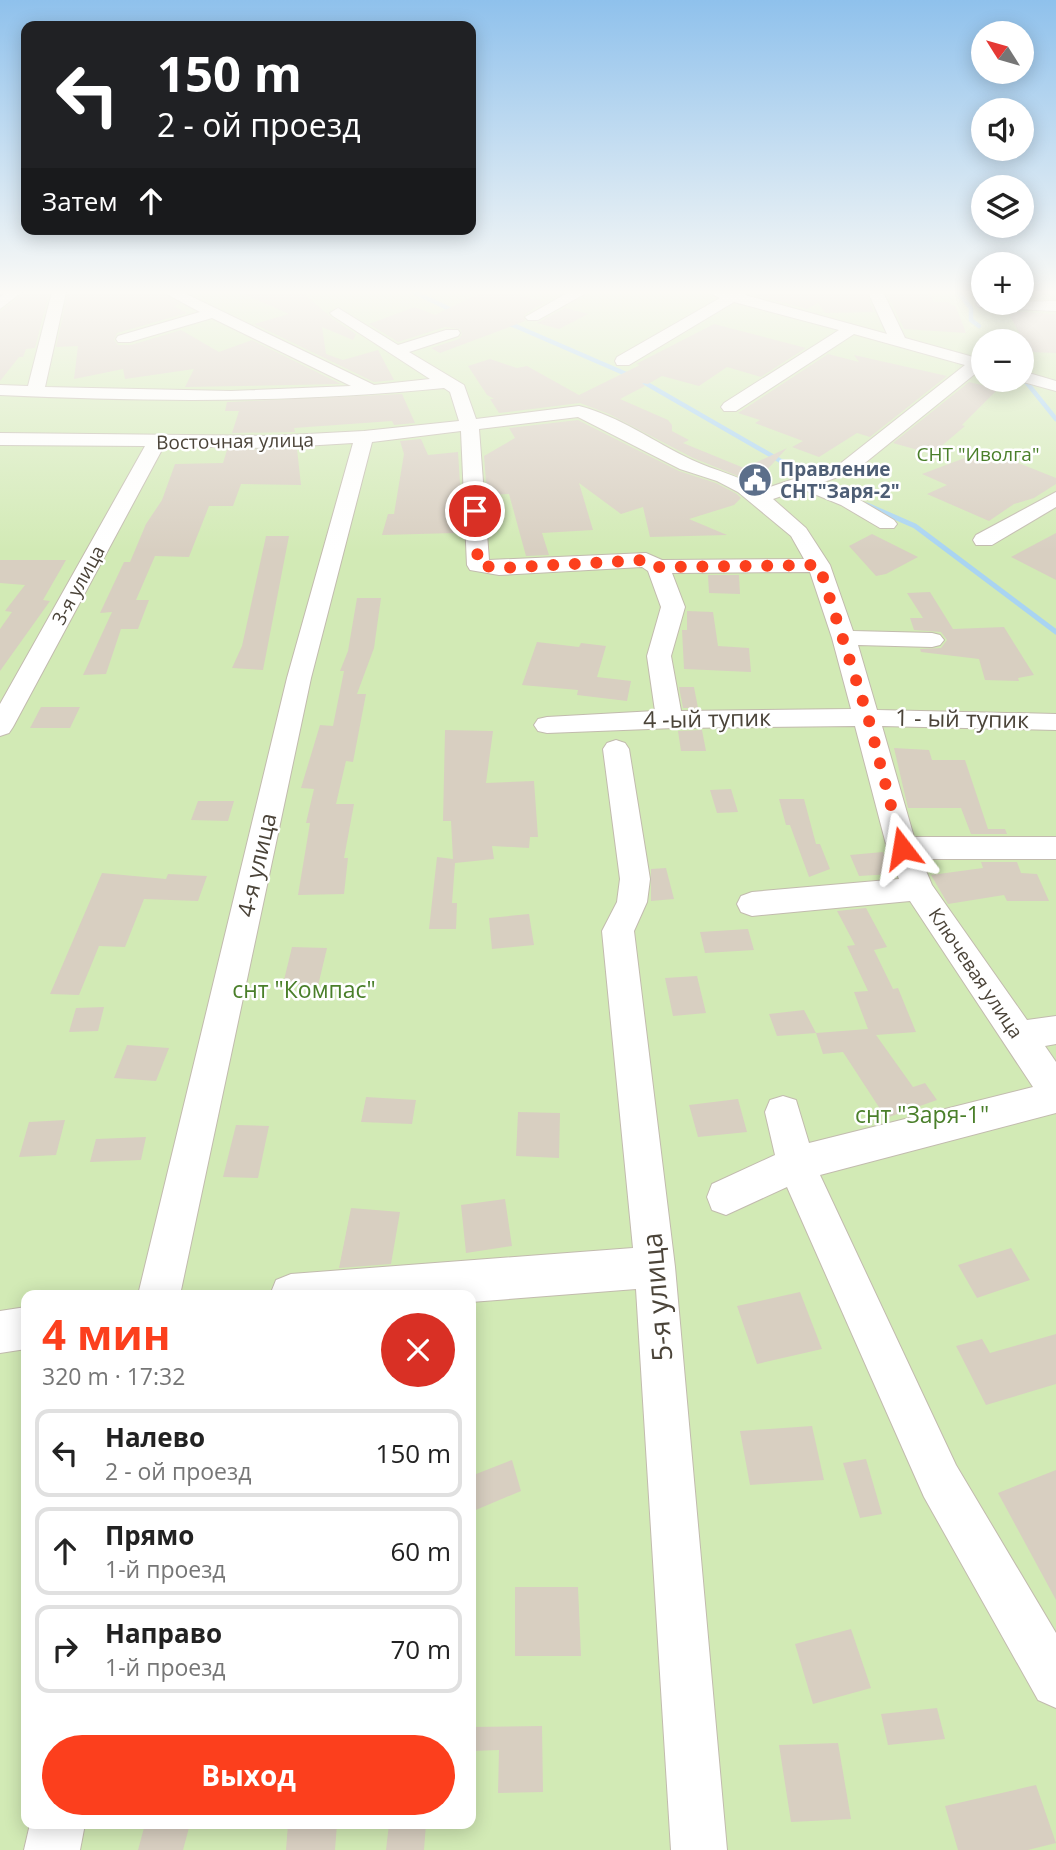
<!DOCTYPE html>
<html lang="ru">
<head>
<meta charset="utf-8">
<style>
	body { margin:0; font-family:"Open Sans",sans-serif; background:#f6f6f6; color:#222; height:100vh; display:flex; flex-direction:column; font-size:26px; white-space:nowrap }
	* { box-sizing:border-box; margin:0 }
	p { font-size:23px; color:#767676 }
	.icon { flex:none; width:38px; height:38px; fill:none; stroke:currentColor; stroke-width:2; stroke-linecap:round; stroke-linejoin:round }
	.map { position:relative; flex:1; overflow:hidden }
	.drawer { position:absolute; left:21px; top:1290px; width:455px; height:539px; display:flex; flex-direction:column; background:#fff; border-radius:14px; box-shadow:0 4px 18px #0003 }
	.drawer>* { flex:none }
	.banner { position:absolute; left:21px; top:21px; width:455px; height:214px; border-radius:14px; box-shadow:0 4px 18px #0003; background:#202124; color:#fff; overflow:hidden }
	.needle { width:46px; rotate:307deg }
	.fabs { position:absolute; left:971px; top:21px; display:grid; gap:14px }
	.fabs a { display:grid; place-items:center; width:63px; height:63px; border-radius:50%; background:#fff; box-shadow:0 4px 18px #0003; font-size:35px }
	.pin { position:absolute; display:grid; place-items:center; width:60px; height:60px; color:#fff; margin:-30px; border:4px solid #fff; border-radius:50%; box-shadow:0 2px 7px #0007 }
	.me { position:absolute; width:77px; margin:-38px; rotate:346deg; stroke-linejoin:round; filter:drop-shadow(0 0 5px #0008) }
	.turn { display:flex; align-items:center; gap:24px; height:147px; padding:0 21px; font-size:32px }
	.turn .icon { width:91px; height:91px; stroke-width:2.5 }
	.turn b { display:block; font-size:49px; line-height:60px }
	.then { display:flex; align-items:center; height:66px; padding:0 21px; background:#0003; gap:14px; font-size:26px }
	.round { display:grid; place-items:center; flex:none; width:74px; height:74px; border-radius:37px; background:#f6f6f6 }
	.head { display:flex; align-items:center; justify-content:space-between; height:119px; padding:0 21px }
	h1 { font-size:42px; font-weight:700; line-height:52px; color:#fc3f1d }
	.action { display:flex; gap:14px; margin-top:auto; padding:14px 21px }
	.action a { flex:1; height:80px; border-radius:42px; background:#fc3f1d; color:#fff; font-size:28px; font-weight:700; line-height:80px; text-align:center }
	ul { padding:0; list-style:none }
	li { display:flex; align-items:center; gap:21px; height:88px; margin:0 14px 10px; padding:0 7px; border:4px solid #e0e0e0; border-radius:14px }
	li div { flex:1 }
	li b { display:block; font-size:26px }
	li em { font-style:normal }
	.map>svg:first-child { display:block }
	.green { fill:#d2eab5; fill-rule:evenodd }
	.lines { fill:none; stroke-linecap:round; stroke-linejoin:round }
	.stream-far1 { stroke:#a9d4f2; stroke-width:4.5 }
	.stream { stroke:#a9d4f2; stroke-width:5 }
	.building { fill:#d8cfc1 }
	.minor-casing { stroke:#c2bbae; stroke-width:2 }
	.minor { fill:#fff; fill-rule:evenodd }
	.route { stroke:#fc3f1d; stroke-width:12; stroke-dasharray:0 21.6 }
	.labels { text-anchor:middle; stroke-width:5; stroke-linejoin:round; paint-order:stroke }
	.far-street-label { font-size:19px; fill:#4b4439; stroke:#fff }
	.far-park-label { font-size:19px; fill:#4a7f2a; stroke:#fff }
	.far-service-label { font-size:19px; font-weight:bold; fill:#4e5e75; stroke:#fff; text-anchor:start }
	.street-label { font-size:23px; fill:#4b4439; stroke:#fff }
	.park-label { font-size:23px; fill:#4a7f2a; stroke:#fff }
	.near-street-label { font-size:28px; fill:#4b4439; stroke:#fff }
</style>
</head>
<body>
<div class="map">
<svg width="1056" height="1850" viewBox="0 0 1056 1850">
	<rect width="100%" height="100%" fill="#f6f3ec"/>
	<path class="green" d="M0 292H983L984 303H1022V292H1056V1850H0ZM984 341H1022V380H984ZM26 1295H471V1824H26Z"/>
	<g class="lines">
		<g class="stream-far1">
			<path d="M414 292 456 312"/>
			<path d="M958 292 971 308V320L979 326"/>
			<path d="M505 324 513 325 640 380 786 464"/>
			<path d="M1023 378 1056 419"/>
		</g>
		<g class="stream">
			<path d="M783 462 811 479"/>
			<path d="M867 505 915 526 1056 632"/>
		</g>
	</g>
	<g class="building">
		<path d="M68 292H160L180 304 174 306 187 313 117 333 114 340 118 345H131L181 330 219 352 252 340 341 384 185 387 194 369 125 379 123 369 74 379 78 346 56 347Z"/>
		<path d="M239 292 304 294 332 318 356 334 353 340 322 327 326 354 343 360 378 350 394 380 374 382 254 324 289 314Z"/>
		<path d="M482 292H508L545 302 524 315 525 321 440 353 431 348 459 339 462 334 460 329 445 327 398 342 369 324 415 307 435 315Z"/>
		<path d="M759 292H866L874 312 825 313 818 303 807 309 755 295Z"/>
		<path d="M886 292H928L934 302H948L956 307 966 333 904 329Z"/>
		<path d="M24 293H49L35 348 26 349 23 357H19L0 381V312Z"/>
		<path d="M565 308 588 314 559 329 537 323Z"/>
		<path d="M1007 311 1056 314V353L1030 352Z"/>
		<path d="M714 324 806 348 761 377 727 367 699 386 662 376 648 384 642 383 645 386 620 399 668 420 672 425V431L689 440 683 443 744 468 787 448 755 483 693 458 609 414 580 403 499 413 490 399H494L487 395 468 366 490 359 517 368 527 366 579 395 640 365 636 364Z"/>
		<path d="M828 354 859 362 854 355 947 376 870 437 857 433 819 457 792 447 803 441 755 423 760 420 738 413Z"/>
		<path d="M969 382 998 389 962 425 965 426 932 454 893 443Z"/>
		<path d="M402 394 415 423 394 425 392 421 294 428 295 432 232 433 239 411H225L227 402Z"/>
		<path d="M578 420 679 471 716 483 737 494 741 498 734 505 689 519 727 535 650 537 643 507 621 514 579 483 593 530 542 533 549 555 526 556 509 494 487 495 484 456 515 438 509 428Z"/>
		<path d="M421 439 428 455 458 452 461 499H455V533L382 535 388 514H394L404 454 400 441Z"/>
		<path d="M297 449 301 485 241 484 233 506H209L189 557 155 556 136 600H149L138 629H121L106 674 83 675 112 612 100 613 124 562H130L146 524 162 500 175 464 223 463 227 450Z"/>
		<path d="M986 450 1056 478V484L1034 498 1014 504 989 521 927 494 947 485 922 474Z"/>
		<path d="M1056 533V580L1011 557Z"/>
		<path d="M872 534 918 557 886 574 876 576 849 546Z"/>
		<path d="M266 536H289L263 670 232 668 242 646Z"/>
		<path d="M0 560H66L43 600 50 601 0 671V629L12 612 5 611 25 585 0 583Z"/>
		<path d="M708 575H739L740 594 709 593Z"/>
		<path d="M930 592 953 629 1004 627 1034 675 1018 678 1019 681 985 680 979 659 921 652 920 649 941 648 947 640 941 632 914 630 910 618H923L907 593Z"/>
		<path d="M357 598H381L374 648 357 694H366L353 762 346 761 336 804H354L344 858H348L344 894 298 895 310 823H306L314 789 301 788 320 725 333 726 344 671H340L348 651Z"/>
		<path d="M687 611 713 612 718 646 749 648 751 672 684 669 682 630H687Z"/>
		<path d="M537 642 579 647 581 643 606 646 597 677 631 681 627 701 577 695 578 690 522 685Z"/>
		<path d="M679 687H694L698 708H683Z"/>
		<path d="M41 707H80L70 728H30Z"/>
		<path d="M445 730 493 731 486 783 534 781 538 837H530L529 848 492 846 494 859 455 863 452 903H457L456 929H429L437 857 453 859 451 821H443Z"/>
		<path d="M702 730 706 751H681L678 731Z"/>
		<path d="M894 748 929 750 932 760H965L988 829H1005L1007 834H971L961 808H908Z"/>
		<path d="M731 789 738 812 717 813 710 790Z"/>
		<path d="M779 799H804L816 844H820L830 869 809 877 790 825H786Z"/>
		<path d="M198 801H234L228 821 191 820Z"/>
		<path d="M883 852 892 874 859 876 850 855Z"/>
		<path d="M981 862H1017L1021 873 1037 874 1049 901H1007L1004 895 948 904 931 875 983 868Z"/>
		<path d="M666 868 674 899 651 901V869Z"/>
		<path d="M102 873 166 879 168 874 207 876 198 901 144 899 125 947 99 946 79 995 50 994Z"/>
		<path d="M866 908 887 947 874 950 893 989 898 988 916 1032 876 1035 913 1087 925 1083 937 1100 886 1118 843 1052 823 1054 816 1033 868 1029 854 992 868 991 847 946 855 945 837 911Z"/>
		<path d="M529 914 534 945 492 949 489 918Z"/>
		<path d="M748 929 754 950 705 953 700 932Z"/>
		<path d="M292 947 327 948 318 986 283 984Z"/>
		<path d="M697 976 706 1013 673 1016 665 978Z"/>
		<path d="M104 1007 98 1031 69 1032 76 1008Z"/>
		<path d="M804 1010 816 1033 777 1036 769 1014Z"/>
		<path d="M127 1045 169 1048 156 1081 114 1078Z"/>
		<path d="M366 1097 416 1100 412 1124 361 1122Z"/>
		<path d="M738 1099 747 1132 698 1137 689 1105Z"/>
		<path d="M518 1112 560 1113 559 1158 516 1156Z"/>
		<path d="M65 1120 56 1155 19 1157 29 1122Z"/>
		<path d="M236 1125 269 1126 258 1178 223 1177Z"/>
		<path d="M146 1137 141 1160 90 1162 96 1139Z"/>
		<path d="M505 1199 512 1246 466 1253 461 1205Z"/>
		<path d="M351 1208 400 1212 391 1264 339 1268Z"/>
		<path d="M1011 1248 1030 1280 977 1298 958 1265Z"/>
		<path d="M800 1292 822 1349 757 1364 737 1306Z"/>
		<path d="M1056 1334V1384L986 1405 956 1346 982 1339 990 1353Z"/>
		<path d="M812 1426 824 1480 750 1485 740 1431Z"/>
		<path d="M866 1459 882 1514 860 1518 843 1463Z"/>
		<path d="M512 1460 521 1491 471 1512V1476Z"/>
		<path d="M1056 1470V1600L998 1493Z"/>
		<path d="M515 1587H578L581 1656H515Z"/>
		<path d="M851 1629 871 1688 813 1704 795 1644Z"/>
		<path d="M937 1708 945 1739 888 1745 881 1714Z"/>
		<path d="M542 1726 543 1792 498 1793 499 1750 471 1751V1727Z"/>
		<path d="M838 1743 851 1819 791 1822 779 1745Z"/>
		<path d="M1036 1785 1056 1843 1028 1850H958L945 1806Z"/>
		<path d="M145 1824H190L183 1850H138Z"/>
		<path d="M288 1824H337L335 1850H286Z"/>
		<path d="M389 1824H426L424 1850H386Z"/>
	</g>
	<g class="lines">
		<g class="minor-casing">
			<g id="minor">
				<path d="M5 292H22L0 309V297Z"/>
				<path d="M52 292H66L45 387 231 391 351 386 212 318 130 342H118L116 339 118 336 200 312 163 292H182L374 385 430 379 333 316 330 313 338 308 398 345 446 330H458L460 333 458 336 409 352 464 385 476 419 579 406C619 416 654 442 692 460 715 471 739 475 761 490L841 463 965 365 854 334 736 411H724L721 407 724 403 839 330 734 302 629 365H617L615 361 617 357 720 298 709 292H747L745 295 887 334 868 292H883L905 338 984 360V370L981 369 855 471 821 483 855 497 894 520 897 524 894 528H880L841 505 802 489 773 499 806 528 830 565 853 631 932 633 940 635 944 640 940 645 932 647 858 645 877 710 1056 714V730L882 726 914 837H1056V859H921L932 885 1027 1020 1056 1016V1044L1045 1046 1056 1062V1113L820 1175 956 1465 1056 1633V1708L1038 1700 924 1497 787 1187 726 1215 712 1210 707 1197 712 1184 775 1155 765 1112 770 1100 783 1096 796 1100 809 1143 1033 1087 910 901 752 916 741 912 737 904 741 896 752 892 899 879 887 848 855 726 674 728 547 733 538 731 534 725 538 719 547 717 655 711 647 656 661 607 648 571 642 567 499 575 470 570 467 565 461 431 372 442 311 678 180 1295H138L287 678 353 443 270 448 164 446 13 727 9 733 0 736V704L145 446 0 445V433L270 436 364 431 459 421 450 392 444 388C294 403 151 402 0 395V385L28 386ZM578 417 680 469 717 481 738 492 791 536 804 559 662 560 646 553 489 560 479 429ZM810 572 832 638 851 709 681 711 671 656 685 607 672 573Z"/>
				<path d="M569 292H588L538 320H528L525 317Z"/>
				<path d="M984 300V303L1056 301V311L979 307 976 304Z"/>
				<path d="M1022 371 1056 381V391L1016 380H1022Z"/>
				<path d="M1056 492V507L992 545H976L973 540 976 535Z"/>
				<path d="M616 740 625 743 629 749 650 879 647 902 634 931 675 1267 727 1850H671L636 1289 471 1302V1295H270L276 1280 291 1274 633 1248 602 931 617 902 620 879 603 749 607 743Z"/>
				<path d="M26 1307V1349L0 1353V1311Z"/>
				<path d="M30 1824H85L80 1850H24Z"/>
			</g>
		</g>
		<use href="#minor" class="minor"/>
	</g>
	<linearGradient id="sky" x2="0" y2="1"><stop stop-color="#8fc1ec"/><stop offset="0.53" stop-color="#fbfaf6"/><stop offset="1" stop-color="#fbfaf6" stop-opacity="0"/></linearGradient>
	<rect width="1056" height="551" fill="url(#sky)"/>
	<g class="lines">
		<path class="route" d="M475 511 478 565 499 568 646 560 658 567 819 565 868 717 902 848"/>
	</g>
	<defs>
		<g id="civic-disc" transform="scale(1.75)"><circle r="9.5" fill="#5c6f8a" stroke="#fff"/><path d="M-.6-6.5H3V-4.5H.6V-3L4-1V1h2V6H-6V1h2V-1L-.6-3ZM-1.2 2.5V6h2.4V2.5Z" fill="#fff"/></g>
	</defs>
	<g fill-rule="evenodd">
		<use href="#civic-disc" x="755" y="480"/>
	</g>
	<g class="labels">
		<g class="far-street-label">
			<text transform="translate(235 441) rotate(-1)" y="7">Восточная улица</text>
			<text transform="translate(78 585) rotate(-61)" y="7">3-я улица</text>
			<text transform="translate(976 973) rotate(56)" y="7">Ключевая улица</text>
		</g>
		<g class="far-park-label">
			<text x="978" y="461">СНТ "Иволга"</text>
		</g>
		<g class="far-service-label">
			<text x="780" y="476">Правление<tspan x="780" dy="22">СНТ"Заря-2"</tspan></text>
		</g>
		<g class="street-label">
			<text transform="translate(707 719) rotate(-1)" y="8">4 -ый тупик</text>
			<text transform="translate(962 719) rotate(1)" y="8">1 - ый тупик</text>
			<text transform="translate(257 865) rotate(-77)" y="8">4-я улица</text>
		</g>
		<g class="park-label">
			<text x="304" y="998">снт "Компас"</text>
			<text x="922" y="1123">снт "Заря-1"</text>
		</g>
		<g class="near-street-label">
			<text transform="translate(657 1297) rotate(-95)" y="10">5-я улица</text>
		</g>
	</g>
</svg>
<div class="fabs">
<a><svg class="needle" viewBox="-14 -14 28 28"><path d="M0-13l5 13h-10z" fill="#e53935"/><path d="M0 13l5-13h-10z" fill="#767676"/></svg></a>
<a><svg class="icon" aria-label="sound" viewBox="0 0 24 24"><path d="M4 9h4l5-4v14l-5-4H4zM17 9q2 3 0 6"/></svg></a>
<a><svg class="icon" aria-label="layers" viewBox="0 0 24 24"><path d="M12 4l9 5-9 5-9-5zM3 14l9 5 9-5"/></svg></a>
<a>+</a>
<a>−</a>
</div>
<div class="pin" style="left:475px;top:511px;background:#d93025"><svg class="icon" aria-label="arrive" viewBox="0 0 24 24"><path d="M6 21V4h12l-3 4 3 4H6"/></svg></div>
<svg class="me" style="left:902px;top:848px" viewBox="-20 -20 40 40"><path d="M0-17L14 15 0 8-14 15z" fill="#fc3f1d" stroke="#fff" stroke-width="4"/></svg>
<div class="banner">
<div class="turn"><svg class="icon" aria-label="left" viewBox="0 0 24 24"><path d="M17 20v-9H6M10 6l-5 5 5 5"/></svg><div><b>150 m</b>2 - ой проезд</div></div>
<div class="then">Затем<svg class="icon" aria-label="ahead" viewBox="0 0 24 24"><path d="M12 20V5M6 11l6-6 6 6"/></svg></div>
</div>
<section class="drawer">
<div class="head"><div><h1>4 мин</h1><p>320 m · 17:32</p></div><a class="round" style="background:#d93025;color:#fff"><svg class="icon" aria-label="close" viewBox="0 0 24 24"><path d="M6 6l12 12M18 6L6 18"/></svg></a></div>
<ul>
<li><svg class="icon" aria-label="left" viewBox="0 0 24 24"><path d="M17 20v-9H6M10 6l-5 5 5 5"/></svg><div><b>Налево</b><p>2 - ой проезд</p></div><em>150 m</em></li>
<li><svg class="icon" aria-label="ahead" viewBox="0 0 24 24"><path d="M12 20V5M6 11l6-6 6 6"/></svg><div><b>Прямо</b><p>1-й проезд</p></div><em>60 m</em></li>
<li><svg class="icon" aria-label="right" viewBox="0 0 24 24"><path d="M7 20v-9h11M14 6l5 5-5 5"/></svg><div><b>Направо</b><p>1-й проезд</p></div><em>70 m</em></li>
</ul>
<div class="action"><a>Выход</a></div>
</section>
</div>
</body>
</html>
